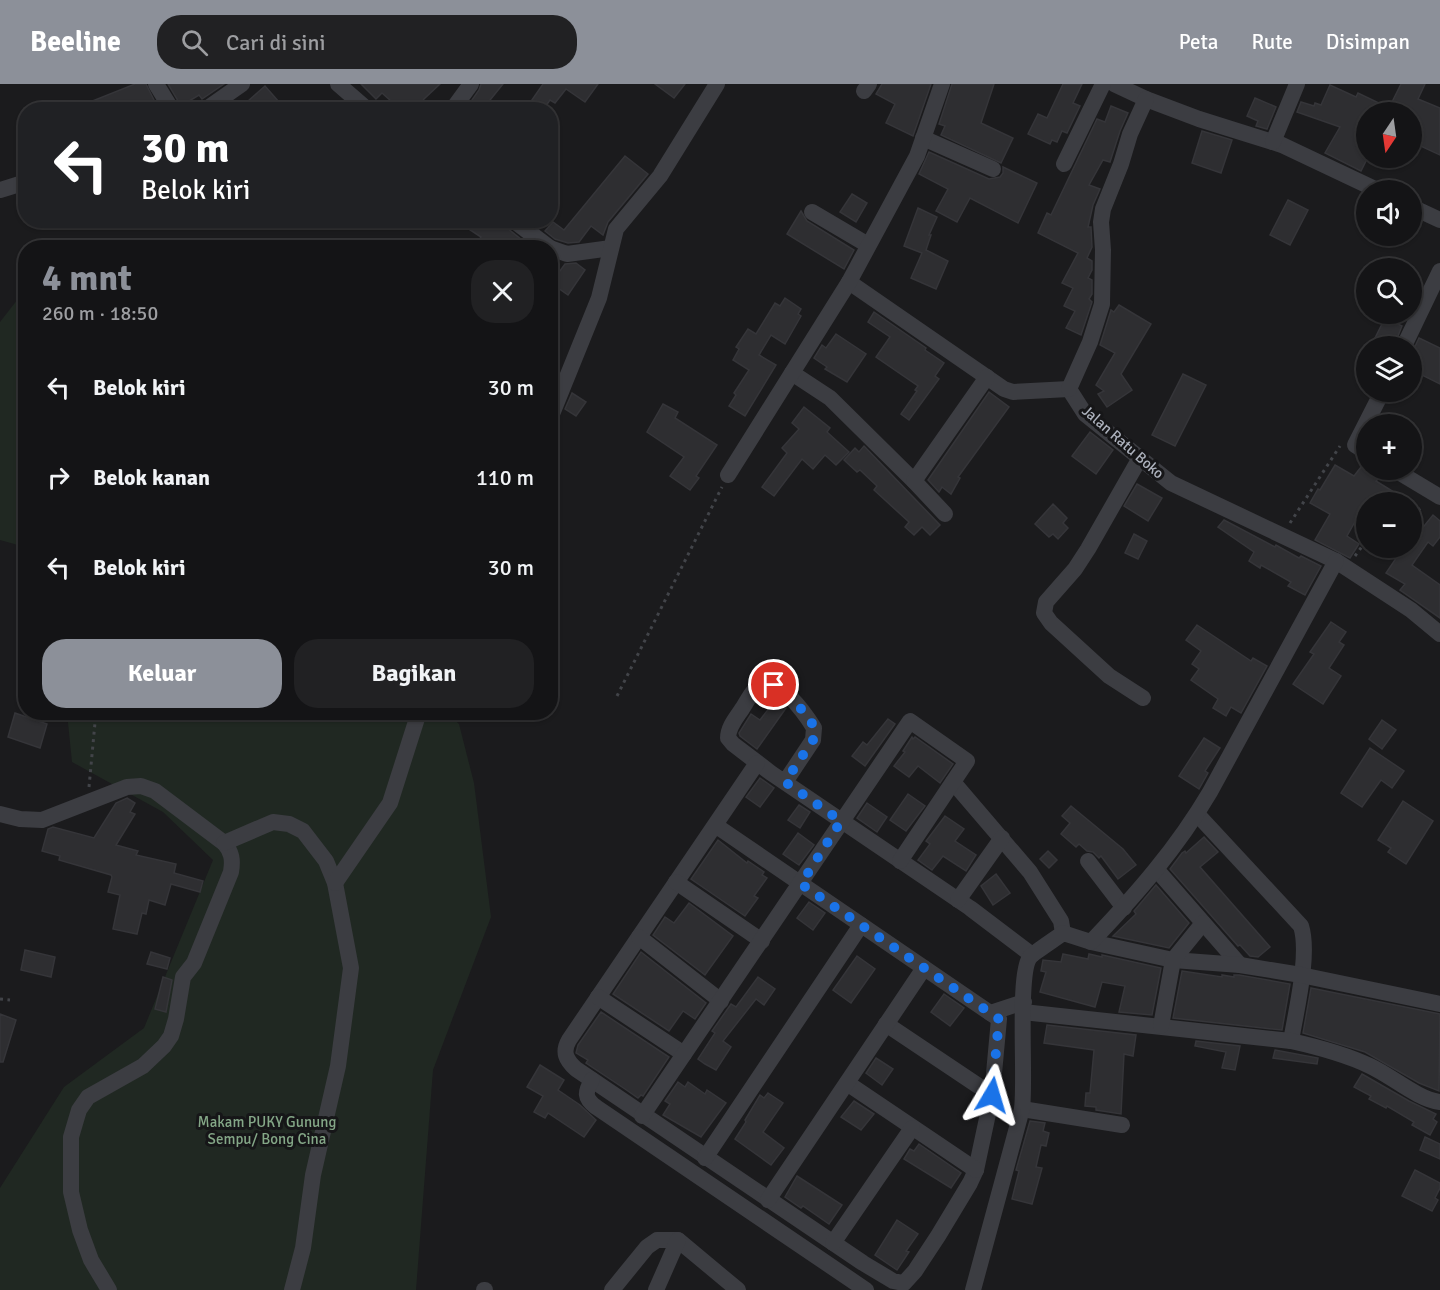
<!DOCTYPE html>
<html lang="id">
<head>
<meta charset="utf-8">
<style>
	body { margin:0; font-family:Signika,sans-serif; background:#212123; color:#f1f3f6; height:100vh; display:flex; flex-direction:column; font-size:22px; white-space:nowrap }
	* { box-sizing:border-box; margin:0 }
	p { font-size:20px; color:#9d9ea1 }
	.icon { flex:none; width:33px; height:33px; fill:none; stroke:currentColor; stroke-width:2; stroke-linecap:round; stroke-linejoin:round }
	.map { position:relative; flex:1; overflow:hidden }
	.sheet { position:absolute; left:18px; top:156px; width:540px; height:480px; display:flex; flex-direction:column; background:#141416; border-radius:24px; box-shadow:0 2px 4px #0004,0 0 0 2px #333335 }
	.sheet>* { flex:none }
	.banner { position:absolute; left:18px; top:18px; width:540px; height:126px; border-radius:24px; box-shadow:0 2px 4px #0004,0 0 0 2px #333335; background:#202124; color:#fff; overflow:hidden }
	.needle { width:39px; rotate:193deg }
	.buttons { position:absolute; left:1356px; top:18px; display:grid; gap:12px }
	.buttons a { display:grid; place-items:center; width:66px; height:66px; border-radius:50%; background:#141416; box-shadow:0 2px 4px #0004,0 0 0 2px #333335; font-size:30px }
	.pin { position:absolute; display:grid; place-items:center; width:51px; height:51px; color:#fff; margin:-26px; border:3px solid #fff; border-radius:50%; box-shadow:0 2px 6px #0007 }
	.me { position:absolute; width:66px; margin:-33px; rotate:7deg; stroke-linejoin:round; filter:drop-shadow(0 0 4px #0008) }
	.turn { display:flex; align-items:center; gap:21px; height:126px; padding:0 24px; font-size:27px }
	.turn .icon { width:78px; height:78px; stroke-width:2.5 }
	.turn b { display:block; font-size:42px; line-height:51px }
	.round { display:grid; place-items:center; flex:none; width:63px; height:63px; border-radius:24px; background:#212123 }
	.overview { display:flex; align-items:center; justify-content:space-between; height:102px; padding:0 24px }
	h1 { font-size:36px; font-weight:700; line-height:45px; color:#8c9099 }
	.action { display:flex; gap:12px; margin-top:auto; padding:12px 24px }
	.action a { flex:1; height:69px; border-radius:24px; background:#8c9099; color:#fff; font-size:24px; font-weight:700; line-height:69px; text-align:center }
	.action a+a { background:#212123; color:#f1f3f6 }
	ul { padding:0; list-style:none }
	li { display:flex; align-items:center; gap:18px; height:90px; padding:0 24px }
	li div { flex:1 }
	li b { display:block; font-size:22px }
	li em { font-style:normal }
	header { display:flex; align-items:center; gap:36px; box-sizing:border-box; height:84px; padding:0 30px; background:#8c9099; color:#fff }
	header strong { font-size:28px }
	nav { display:flex; gap:33px; margin-inline-start:auto; font-size:21px }
	.search { width:420px; height:54px; background:#212123; display:flex; align-items:center; gap:15px; box-sizing:border-box; padding:0 21px; border-radius:24px; color:#9d9ea1; font-size:22px }
	.map>svg:first-child { display:block }
	.green { fill:#202822 }
	.building { fill:#2e2e31; stroke:#353539; stroke-width:1.5 }
	.lines { fill:none; stroke-linecap:round; stroke-linejoin:round }
	.path { stroke:#424449; stroke-width:3; stroke-dasharray:3 4.5; stroke-linecap:butt }
	.minor { stroke:#3c3d42; stroke-width:16 }
	.route { stroke:#1a73e8; stroke-width:10; stroke-dasharray:0 18 }
	.labels { text-anchor:middle; stroke-width:6; stroke-linejoin:round; paint-order:stroke }
	.street-label { font-size:15px; fill:#adb2bd; stroke:#161618 }
	.park-label { font-size:15px; fill:#84a787; stroke:#161618 }
</style>
</head>
<body>
<header>
<strong>Beeline</strong>
<div class="search"><svg class="icon" aria-label="search" viewBox="0 0 24 24"><circle cx="10" cy="10" r="6"/><path d="M15 15l6 6"/></svg>Cari di sini</div>
<nav><a>Peta</a><a>Rute</a><a>Disimpan</a></nav>
</header>
<div class="map">
<svg width="1440" height="1206" viewBox="0 0 1440 1206">
	<rect width="100%" height="100%" fill="#1b1b1d"/>
	<g class="green">
		<path d="M25 206V463L0 456V238Z"/>
		<path d="M67 629H448L459 640 474 699 491 833 433 986 416 1206H0V1104L64 1003 144 944 213 776 163 728 72 678Z"/>
	</g>
	<g class="building">
		<path d="M135 0H146L159 26H70Z"/>
		<path d="M168 0H224L202 15 199 11 181 22Z"/>
		<path d="M361 0H440L424 15 416 26H401L382 9 376 15Z"/>
		<path d="M481 0H503L482 26H465L479 6Z"/>
		<path d="M543 0H598L585 18 566 5 555 19 550 16 543 26H525Z"/>
		<path d="M655 0H685L674 14Z"/>
		<path d="M882 0H931L913 52 886 39 895 20 876 10Z"/>
		<path d="M952 0H994L981 39 1013 54 1001 79 941 51 945 42 939 40Z"/>
		<path d="M1063 0H1082L1073 19 1080 22 1067 49 1062 47 1057 58 1052 56 1050 60 1028 50 1038 30 1047 34Z"/>
		<path d="M1401 0H1425L1418 15 1440 24V71L1412 58V28H1366V77L1361 87 1325 69 1340 43 1297 28 1301 18 1314 22 1315 19 1321 21 1330 1 1356 13 1358 9 1389 24Z"/>
		<path d="M265 2 286 26H238Z"/>
		<path d="M1255 14 1276 23 1267 45 1256 42 1258 37 1247 32Z"/>
		<path d="M1111 22 1128 29 1120 47 1110 78 1103 76 1089 101 1100 105 1093 121 1088 143H1091L1092 163 1087 174 1092 177V186L1088 194 1092 196V210L1089 215 1092 218 1081 251 1066 244 1075 227 1064 222 1073 204 1062 199 1078 169 1038 149 1047 129 1051 131 1097 35 1105 38Z"/>
		<path d="M1202 47 1232 56 1221 89 1192 79Z"/>
		<path d="M929 68 989 95 1000 93 1003 89V83L1037 99 1018 139 970 114 957 138 936 127 948 105 919 90Z"/>
		<path d="M625 72 648 90 608 138 603 151 591 142 579 158 568 159 555 155 545 147 553 138 564 146Z"/>
		<path d="M852 110 867 119 856 138 840 128Z"/>
		<path d="M1288 116 1308 126 1290 161 1270 151Z"/>
		<path d="M918 124 937 133 929 151H931L926 166 948 177 936 205 911 194 922 169 904 162Z"/>
		<path d="M801 127 807 137 854 166 844 185 787 150Z"/>
		<path d="M455 136H503L507 144 532 164H474L481 153Z"/>
		<path d="M576 179 585 186 568 211 551 199 565 180Z"/>
		<path d="M785 214 801 225 798 230 801 232 785 260 771 251 759 271 776 281 745 332 729 322 736 311 734 309 749 286 733 276 739 265 736 263 748 245 756 250 775 219 780 222Z"/>
		<path d="M1119 221 1151 240 1121 290 1132 306 1107 323 1098 310 1104 307 1096 301 1115 269 1100 261 1111 226 1114 228Z"/>
		<path d="M874 228 926 264 925 266 944 279 935 292 939 295 909 336 901 330 917 307 915 306 918 302 876 273 890 253 868 238Z"/>
		<path d="M1385 234 1402 242 1394 262H1371Z"/>
		<path d="M836 250 866 270 847 298 825 285 827 283 814 274 822 261 826 264Z"/>
		<path d="M1419 254 1440 264V300L1412 286V269Z"/>
		<path d="M1183 290 1206 301 1175 362 1152 351Z"/>
		<path d="M989 308 1009 323 958 393 960 394 951 410 942 403 939 408 928 396Z"/>
		<path d="M572 309 586 318 576 332 565 325Z"/>
		<path d="M663 320 678 328 675 334 717 361 696 392 699 394 690 406 670 392 684 373 647 348Z"/>
		<path d="M804 323 830 344 827 348 849 368 836 381 825 371 813 385 802 375 774 412 762 403 787 369 782 364 799 345 792 339Z"/>
		<path d="M1090 348 1113 366 1096 390 1072 372Z"/>
		<path d="M864 362 940 441 930 451 922 443 914 451 905 443 909 438 874 406 877 402 860 386 857 388 844 376 855 364 859 368Z"/>
		<path d="M1335 381 1354 392 1361 383 1378 395 1376 397 1410 418H1366L1347 452 1359 460 1350 474 1315 456 1330 430 1310 419 1318 405 1320 406Z"/>
		<path d="M1137 400 1162 414 1148 437 1124 422Z"/>
		<path d="M1053 420 1067 434 1063 439 1068 444 1058 455 1053 450 1049 453 1035 440Z"/>
		<path d="M1433 431 1440 437V453L1433 462 1428 458 1412 481 1440 501V534L1400 506 1405 500 1386 489 1403 464H1412V449L1416 452Z"/>
		<path d="M1224 436 1275 463 1276 461 1299 474 1301 472 1321 482 1305 511 1288 502 1291 498 1261 481 1260 484 1249 477 1254 468 1218 443Z"/>
		<path d="M1134 450 1147 457 1138 475 1125 469Z"/>
		<path d="M1331 538 1346 548 1339 558 1344 561 1329 584 1341 592 1323 620 1293 600 1314 570 1310 568Z"/>
		<path d="M1197 541 1251 577 1253 574 1267 582 1241 629 1231 623 1226 632 1213 624 1218 615 1191 596 1199 585 1192 580 1201 567 1186 556Z"/>
		<path d="M776 615 786 624 757 665 740 652 739 649 751 630 760 636Z"/>
		<path d="M15 629 47 640 40 664 8 653Z"/>
		<path d="M888 635 895 640 865 682 852 672 863 658 867 661Z"/>
		<path d="M1382 636 1396 646 1382 665 1369 655Z"/>
		<path d="M912 653 913 655 915 653 953 680 940 699 918 682 909 693 894 682 905 668 903 667Z"/>
		<path d="M1204 654 1220 664 1205 687 1208 689 1199 705 1179 692Z"/>
		<path d="M1370 664 1404 687 1392 704 1381 696 1362 723 1341 709Z"/>
		<path d="M760 694 774 704 760 723 746 713Z"/>
		<path d="M908 710 925 722 906 747 890 736Z"/>
		<path d="M127 714 135 719 130 728 135 730 116 761 138 767 136 771 176 780 174 789 203 797 200 808 171 800 165 821 149 816 146 830 142 829 137 850 113 845 120 811 108 808 112 793 111 791 59 776 60 772 42 767 48 745 53 743 94 754 116 719Z"/>
		<path d="M1403 717 1433 737 1406 780 1388 768 1391 764 1378 756Z"/>
		<path d="M867 719 887 733 877 748 857 734Z"/>
		<path d="M799 721 810 728 800 744 788 736Z"/>
		<path d="M1071 722 1123 765 1136 781 1118 795 1101 772 1099 774 1093 768 1087 767 1079 760 1076 763 1061 750 1070 739 1062 732Z"/>
		<path d="M945 732 964 745 955 757 976 771 966 787 943 772 932 786 918 776 930 760 926 757Z"/>
		<path d="M798 749 814 761 799 781 783 770Z"/>
		<path d="M1204 753 1218 768 1200 783 1270 863 1258 873 1250 872 1240 861 1238 862 1170 785 1182 769 1185 767 1186 769Z"/>
		<path d="M718 756 747 779 748 777 764 788 762 791 767 794 754 812 758 814 745 832 691 795Z"/>
		<path d="M1048 767 1057 776 1049 784 1040 775Z"/>
		<path d="M996 790 1010 809 993 821 981 802Z"/>
		<path d="M1156 801 1189 839 1169 864 1113 852 1136 830 1134 827Z"/>
		<path d="M809 818 825 829 813 846 797 834Z"/>
		<path d="M689 819 733 852 705 891 653 851 665 833 674 839Z"/>
		<path d="M25 866 55 873 51 893 21 886Z"/>
		<path d="M151 868 170 874 167 885 147 880Z"/>
		<path d="M641 868 706 919 695 935 683 927 669 947 613 910Z"/>
		<path d="M1063 870 1088 875 1089 870 1102 873V871L1161 884 1152 931 1119 928 1125 902 1102 898 1095 923 1040 908 1046 888 1041 887 1043 876 1061 878Z"/>
		<path d="M857 872 875 885 851 919 833 906Z"/>
		<path d="M1182 887 1222 893V891L1234 893V891H1239L1290 900 1282 946 1173 934Z"/>
		<path d="M163 893 172 896 166 928 155 925Z"/>
		<path d="M758 893 775 905 764 921 756 915 723 957 731 963 716 986 705 980 698 975 715 949 712 947 731 920 736 923Z"/>
		<path d="M1311 904 1440 930 1439 1007 1419 999 1365 968 1303 949Z"/>
		<path d="M944 910 964 924 950 942 931 928Z"/>
		<path d="M601 928 669 973 643 1012 641 1011 638 1014 625 1005 586 979 588 976 576 969 578 961Z"/>
		<path d="M0 930 16 936 3 978H0Z"/>
		<path d="M1047 941 1136 951 1133 972 1124 970 1121 1030 1096 1026V1023L1085 1022 1086 1009H1090L1094 966 1044 959Z"/>
		<path d="M1196 957 1240 962 1235 986 1222 984 1226 968 1195 962Z"/>
		<path d="M1275 966 1318 974 1317 980 1273 974Z"/>
		<path d="M876 974 893 985 882 1001 866 989Z"/>
		<path d="M540 981 564 996 558 1006 580 1021 596 1036 584 1053 548 1029 545 1034 534 1028 543 1012 527 1003Z"/>
		<path d="M1362 990 1409 1017 1436 1030 1433 1035 1437 1038 1430 1051 1412 1041 1414 1038 1387 1022 1386 1024 1369 1015 1371 1012 1354 1003Z"/>
		<path d="M678 998 685 1003 688 998 705 1010 707 1006 726 1019 701 1053 663 1031 670 1020 665 1017Z"/>
		<path d="M768 1009 783 1019 763 1048 784 1064 771 1081 735 1055 746 1038 745 1036 760 1011 764 1014Z"/>
		<path d="M854 1017 874 1030 861 1046 841 1033Z"/>
		<path d="M1030 1037 1045 1039 1043 1047 1049 1049 1046 1062 1041 1061 1036 1083 1042 1084 1032 1120 1012 1115 1019 1087 1016 1086Z"/>
		<path d="M1425 1053 1440 1060V1075L1420 1066Z"/>
		<path d="M919 1060 961 1089 951 1104 904 1075 910 1065 914 1067Z"/>
		<path d="M1415 1086 1440 1099V1104L1435 1114 1438 1116 1432 1127 1402 1112Z"/>
		<path d="M797 1092 842 1121 829 1140 803 1122 801 1124 785 1113Z"/>
		<path d="M897 1136 918 1150 906 1167 909 1168 897 1186 875 1171Z"/>
	</g>
	<g class="lines">
		<g class="path">
			<path d="M1412 431 1423 422"/>
			<path d="M1290 439 1340 362"/>
			<path d="M1355 472 1366 457"/>
			<path d="M617 612 722 403"/>
			<path d="M89 703 96 628"/>
			<path d="M0 915 10 916"/>
		</g>
		<g class="minor">
			<path d="M156 0 172 26"/>
			<path d="M338 0 368 26"/>
			<path d="M1114 0 1146 15 1199 35 1282 61 1377 106"/>
			<path d="M864 7 869 0"/>
			<path d="M205 26 242 0"/>
			<path d="M452 26 471 0"/>
			<path d="M923 54 993 85"/>
			<path d="M1273 58 1297 0"/>
			<path d="M1064 80 1103 0"/>
			<path d="M0 106 26 98"/>
			<path d="M1412 123 1440 136"/>
			<path d="M812 128 868 161"/>
			<path d="M513 136 550 164"/>
			<path d="M550 164 567 170 611 164"/>
			<path d="M849 198 1004 305 1013 308 1069 305 1085 330 1171 399 1336 477 1411 526 1440 550"/>
			<path d="M1404 262 1440 187"/>
			<path d="M792 289 830 314 914 397"/>
			<path d="M1069 305 1090 258 1102 220 1103 166 1101 138 1103 125 1121 80 1130 50 1146 15"/>
			<path d="M550 335 599 214 616 145 660 92 717 0"/>
			<path d="M1366 368 1355 361 1382 308"/>
			<path d="M1140 374 1088 465 1075 485 1046 518 1044 529 1051 539 1109 592 1143 614"/>
			<path d="M1395 386 1440 413"/>
			<path d="M728 391 849 198 917 72 942 0"/>
			<path d="M945 430 914 397 987 293"/>
			<path d="M785 698 813 656 814 644C806 631 778 590 759 602 752 606 747 618 742 625 736 634 728 643 728 654L733 660 771 689 970 824 1032 871"/>
			<path d="M953 698 1030 788 1061 837 1063 849"/>
			<path d="M0 730 20 735 42 736 127 703 141 702 155 707 224 759C232 768 233 776 231 788L194 879 183 893 176 935 171 952 164 962 143 982 88 1013 79 1026 71 1053V1108L80 1146 91 1176 109 1206"/>
			<path d="M1197 730 1301 842C1310 870 1296 927 1291 957"/>
			<path d="M715 741 999 935 992 1011 976 1086 970 1099 938 1152 915 1187 904 1199 893 1197 863 1179 576 985C566 976 562 968 569 956L757 679"/>
			<path d="M224 759 273 738 289 740 303 747 326 777 335 799 351 884 338 982 313 1091 303 1164 292 1206"/>
			<path d="M1088 777 1124 824"/>
			<path d="M1157 786 1240 881"/>
			<path d="M676 798 762 857"/>
			<path d="M335 799 390 719 419 628"/>
			<path d="M958 816 1002 754"/>
			<path d="M639 853 721 917"/>
			<path d="M1091 858 1173 876 1240 881 1301 891 1440 920"/>
			<path d="M598 913 684 970"/>
			<path d="M1023 928 1291 957C1318 963 1345 970 1370 982 1392 992 1417 1015 1440 1018"/>
			<path d="M990 929 1024 918"/>
			<path d="M886 940 992 1011"/>
			<path d="M1161 942 1173 876 1203 839"/>
			<path d="M592 996C585 1008 584 1014 596 1023L866 1206"/>
			<path d="M847 999 976 1086"/>
			<path d="M1022 1025 1122 1041"/>
			<path d="M642 1032 910 637 967 677 900 777"/>
			<path d="M705 1074 861 841"/>
			<path d="M768 1116 924 884"/>
			<path d="M833 1159 912 1044"/>
			<path d="M484 1206H485"/>
			<path d="M612 1206 647 1163 657 1156H678L738 1206"/>
			<path d="M656 1206 678 1156"/>
			<path d="M973 1206 1022 1025C1026 995 1017 890 1030 873 1032 870 1058 853 1063 849L1091 858C1136 811 1177 764 1210 708L1336 477"/>
		</g>
	</g>
	<g class="lines">
		<path class="route" d="M774 601C785 606 812 634 815 646 815 650 814 652 813 656L785 698 841 737 801 800 999 935 992 1011"/>
	</g>
	<g class="labels">
		<g class="street-label">
			<text transform="translate(1123 358) rotate(41)" y="5">Jalan Ratu Boko</text>
		</g>
		<g class="park-label">
			<text x="267" y="1043">Makam PUKY Gunung<tspan x="267" dy="17">Sempu/ Bong Cina</tspan></text>
		</g>
	</g>
</svg>
<div class="buttons">
<a><svg class="needle" viewBox="-14 -14 28 28"><path d="M0-13l5 13h-10z" fill="#e53935"/><path d="M0 13l5-13h-10z" fill="#9d9ea1"/></svg></a>
<a><svg class="icon" aria-label="sound" viewBox="0 0 24 24"><path d="M4 9h4l5-4v14l-5-4H4zM17 9q2 3 0 6"/></svg></a>
<a><svg class="icon" aria-label="search" viewBox="0 0 24 24"><circle cx="10" cy="10" r="6"/><path d="M15 15l6 6"/></svg></a>
<a><svg class="icon" aria-label="layers" viewBox="0 0 24 24"><path d="M12 4l9 5-9 5-9-5zM3 14l9 5 9-5"/></svg></a>
<a>+</a>
<a>−</a>
</div>
<div class="pin" style="left:774px;top:601px;background:#d93025"><svg class="icon" aria-label="arrive" viewBox="0 0 24 24"><path d="M6 21V4h12l-3 4 3 4H6"/></svg></div>
<svg class="me" style="left:992px;top:1011px" viewBox="-20 -20 40 40"><path d="M0-17L14 15 0 8-14 15z" fill="#1a73e8" stroke="#fff" stroke-width="4"/></svg>
<div class="banner">
<div class="turn"><svg class="icon" aria-label="left" viewBox="0 0 24 24"><path d="M17 20v-9H6M10 6l-5 5 5 5"/></svg><div><b>30 m</b>Belok kiri</div></div>
</div>
<section class="sheet">
<div class="overview"><div><h1>4 mnt</h1><p>260 m · 18:50</p></div><a class="round"><svg class="icon" aria-label="close" viewBox="0 0 24 24"><path d="M6 6l12 12M18 6L6 18"/></svg></a></div>
<ul>
<li><svg class="icon" aria-label="left" viewBox="0 0 24 24"><path d="M17 20v-9H6M10 6l-5 5 5 5"/></svg><div><b>Belok kiri</b></div><em>30 m</em></li>
<li><svg class="icon" aria-label="right" viewBox="0 0 24 24"><path d="M7 20v-9h11M14 6l5 5-5 5"/></svg><div><b>Belok kanan</b></div><em>110 m</em></li>
<li><svg class="icon" aria-label="left" viewBox="0 0 24 24"><path d="M17 20v-9H6M10 6l-5 5 5 5"/></svg><div><b>Belok kiri</b></div><em>30 m</em></li>
</ul>
<div class="action"><a>Keluar</a><a>Bagikan</a></div>
</section>
</div>
</body>
</html>
